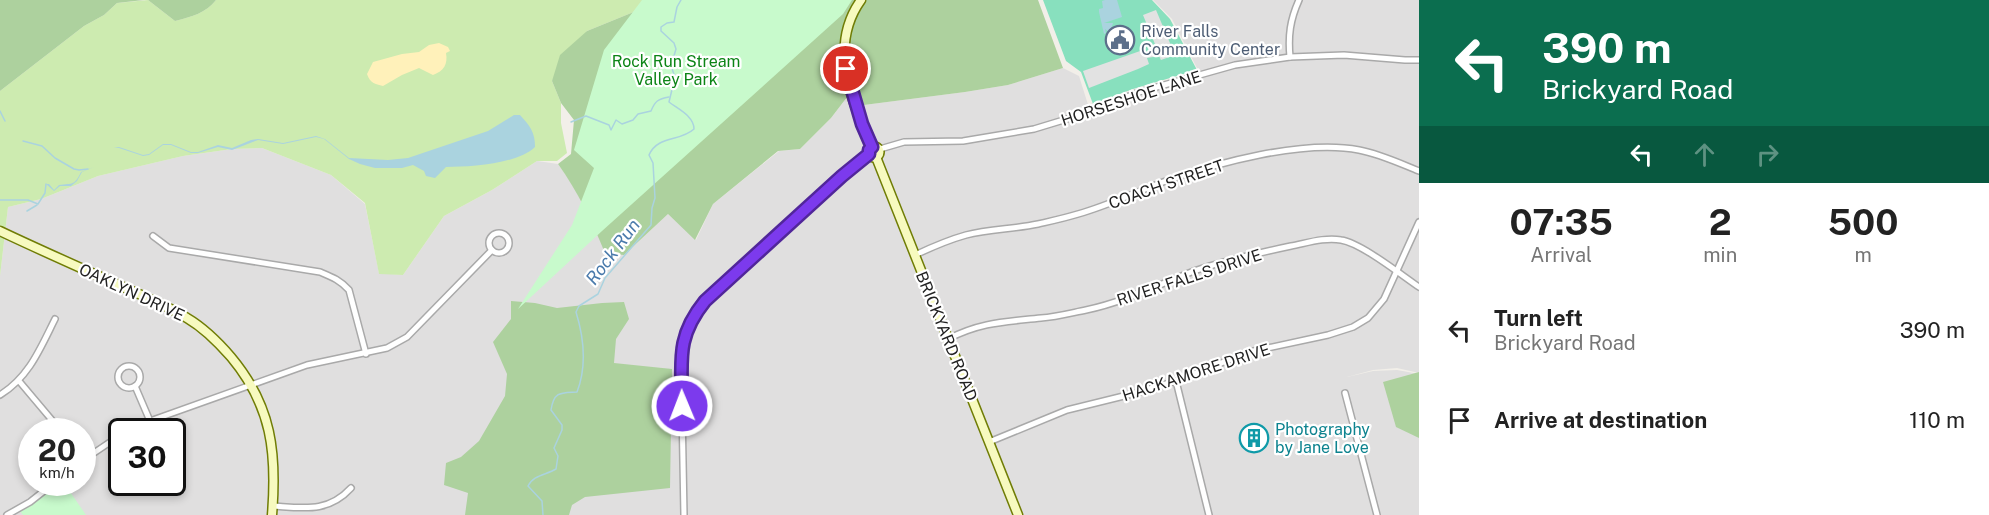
<!DOCTYPE html>
<html lang="en">
<head>
<meta charset="utf-8">
<style>
	body { margin:0; font-family:"Public Sans",sans-serif; background:#f6f6f6; color:#222; height:100vh; display:flex; flex-direction:column; font-size:22px; white-space:nowrap }
	* { box-sizing:border-box; margin:0 }
	p { font-size:20px; color:#767676 }
	.icon { flex:none; width:33px; height:33px; fill:none; stroke:currentColor; stroke-width:2; stroke-linecap:round; stroke-linejoin:round }
	.map { position:relative; flex:1; overflow:hidden }
	.drawer { display:flex; flex-direction:column; background:#fff; width:570px }
	.drawer>* { flex:none }
	.banner { background:#0b6e4f; color:#fff; overflow:hidden }
	.speed { position:absolute; left:18px; top:418px; display:flex; gap:12px; font-size:30px; font-weight:700; text-align:center }
	.speed>* { display:grid; place-content:center; width:78px; height:78px; border-radius:50%; background:#fff; box-shadow:0 3px 9px #0003; line-height:1 }
	.speed small { font-size:15px; font-weight:400 }
	.speed .limit { border:3px solid #111; border-radius:9px; background:#fff; color:#111 }
	.pin { position:absolute; display:grid; place-items:center; width:51px; height:51px; color:#fff; margin:-26px; border:3px solid #fff; border-radius:50%; box-shadow:0 2px 6px #0007 }
	.me { position:absolute; width:66px; margin:-33px; rotate:359deg; stroke-linejoin:round; filter:drop-shadow(0 0 4px #0008) }
	.turn { display:flex; align-items:center; gap:21px; height:126px; padding:0 24px; font-size:27px }
	.turn .icon { width:78px; height:78px; stroke-width:2.5 }
	.turn b { display:block; font-size:42px; line-height:51px }
	.lanes { display:flex; align-items:center; height:57px; padding:0 24px; background:#0003; justify-content:center; gap:30px; direction:ltr }
	.lanes .off { opacity:.35 }
	.eta { display:flex; justify-content:space-evenly; align-items:center; height:102px; text-align:center }
	.eta b { font-size:36px; font-weight:700; line-height:42px }
	ul { padding:0; list-style:none }
	li { display:flex; align-items:center; gap:18px; height:90px; padding:0 24px }
	li div { flex:1 }
	li b { display:block; font-size:22px }
	li em { font-style:normal }
	main { display:flex; flex:1; min-height:0 }
	.map>svg:first-child { display:block }
	.residential { fill:#e0dfdf; fill-rule:evenodd }
	.grass { fill:#cdebb0 }
	.forest { fill:#add19e }
	.sand { fill:#fff1ba }
	.park { fill:#c8facc }
	.pitch { fill:#88e0be }
	.parking { fill:#e2e2e2 }
	.water { fill:#aad3df }
	.lines { fill:none; stroke-linecap:round; stroke-linejoin:round }
	.stream { stroke:#aad3df; stroke-width:1.5 }
	.street-casing { stroke:#a9a9a9; stroke-width:8 }
	.secondary-casing { stroke:#707d05; stroke-width:11 }
	.street { stroke:#fff; stroke-width:5 }
	.secondary { stroke:#f7fabf; stroke-width:8 }
	.route-casing { stroke:#51269a; stroke-width:15 }
	.route { stroke:#7c3aed; stroke-width:10 }
	.labels { text-anchor:middle; stroke-width:4.5; stroke-linejoin:round; paint-order:stroke }
	.service-label { font-size:16px; fill:#4e5e75; stroke:#fff; text-anchor:start }
	.park-label { font-size:16px; fill:#0c8416; stroke:#fff }
	.street-label { font-size:16px; fill:#222; stroke:#fff }
	.culture-label { font-size:16px; fill:#0d838f; stroke:#fff; text-anchor:start }
	.water-label { font-size:18px; font-style:italic; fill:#4a7aab; stroke:#fff }
</style>
</head>
<body>
<main>
<div class="map">
<svg width="1419" height="515" viewBox="0 0 1419 515">
	<rect width="100%" height="100%" fill="#f2efe9"/>
	<path class="residential" d="M1153 0H1419V373L1397 368 1373 370 1347 377 1373 371 1397 370 1419 374V515H0V276L8 207 41 199 98 176 183 156 232 149 262 148 331 175 365 204 379 273 403 275 444 216 492 190 537 161 558 164 574 187 592 221 624 255 668 214 696 240 713 204 779 151 800 149 831 118 852 91 856 106 965 92 1008 85 1063 68 1079 76 1090 111 1139 92 1200 74 1172 19ZM32 432H82V483H32ZM122 432H172V483H122Z"/>
	<path class="grass" d="M148 0 175 21C191 17 206 13 216 0H650L641 9 587 31 552 81 561 103V123L567 153 557 161H537L492 190 444 216 403 275 379 274 365 203 331 175 262 148 232 149 183 156 98 176 41 199 8 207 0 276V91L84 26 104 15 117 3Z"/>
	<g class="forest">
		<path d="M0 0H144L117 3 104 15 84 26 0 91Z"/>
		<path d="M148 0H216C206 13 191 17 175 21Z"/>
		<path d="M650 0H1038L1063 68 1008 85 965 92 856 106 851 92 831 118 800 149 778 151 713 204 695 240 668 214 624 255 605 253C592 221 578 192 558 164L571 154 574 120 561 103 552 81 560 55 587 31 641 9Z"/>
		<path d="M511 301 535 303 557 308 602 303 624 302 629 319 616 339 614 363 672 369 670 488 585 497 572 505 569 515H465L468 493 444 485 446 463 461 457 479 441 505 396 507 374 493 342 511 319Z"/>
		<path d="M1419 372V438L1396 427 1383 382Z"/>
	</g>
	<path class="sand" d="M439 43 448 47 450 51 446 53C448 64 444 71 433 75L419 68 402 75 383 86C375 84 370 83 367 74L373 62 402 54 419 52 429 45Z"/>
	<g class="park">
		<path d="M642 0H852L843 14 602 231 518 309 572 225 594 168 574 150 604 50Z"/>
		<path d="M56 483H64L86 515H23L19 510Z"/>
	</g>
	<path class="pitch" d="M1043 0H1152L1170 19 1197 70 1133 89 1093 104 1081 72 1066 61Z"/>
	<path class="parking" d="M1156 10 1175 55 1161 60 1159 56 1147 58 1149 64 1138 69 1089 88 1083 71 1143 50 1146 55 1157 49 1143 15Z"/>
	<g class="water">
		<path d="M1105 0H1117L1122 17 1104 23H1113L1110 33 1105 29 1106 33 1104 34 1099 12V9L1103 8 1102 1Z"/>
		<path d="M514 115H520C530 126 535 132 535 147 517 164 471 167 446 167L435 178 426 176 424 171 413 165 402 168H375L360 164 349 159 324 139 316 137 283 144 258 140 232 150 218 147 198 153H191L171 145H163L149 155 143 156 119 148H114L94 167 82 172 77 181 71 186H60L54 191 46 184H49L54 190 59 185C73 183 74 186 81 172L94 167 114 148 119 147 143 155 149 154 163 144H171L191 152H198L218 145 232 148 251 140 258 139 283 143 316 136 325 139 349 158 388 160 408 158 488 131Z"/>
	</g>
	<g class="lines">
		<g class="stream">
			<path d="M0 111 5 121"/>
			<path d="M571 122 586 116 609 125 611 130 616 120 622 124 633 120 638 114 651 111C655 101 658 99 669 97"/>
			<path d="M23 141 42 146 55 158 74 169 79 170 88 169"/>
			<path d="M0 200H28L38 204 45 193 46 184"/>
			<path d="M27 211 37 205"/>
			<path d="M543 515 542 501 528 486C533 475 546 475 556 469L558 456 554 448 562 430V425L551 410C554 391 561 393 577 392 587 366 584 338 576 312L579 306 598 294 605 278 651 225 652 208 655 198 653 163 649 155C658 135 680 142 694 129 694 116 678 109 669 102L675 77 671 66 676 49 674 43 661 31V27L667 23 674 22 677 7 681 0"/>
		</g>
		<g class="street-casing">
			<g id="street">
				<path d="M1290 57C1288 36 1290 20 1299 0"/>
				<path d="M880 149 904 142 963 141 1034 129 1090 112 1139 92 1235 65 1290 57 1344 55 1405 60H1419"/>
				<circle cx="499" cy="243" r="10"/>
				<path d="M153 236 169 248 320 272C332 277 340 280 349 290L366 354"/>
				<path d="M915 255C932 247 948 240 966 235 989 229 1014 229 1038 224 1051 221 1065 218 1078 214 1107 206 1134 193 1163 182 1216 163 1304 139 1359 150 1380 154 1399 163 1419 171"/>
				<path d="M948 339C981 322 1005 322 1041 318 1056 317 1071 313 1086 310 1124 302 1158 285 1194 271 1226 260 1258 253 1291 246 1307 243 1325 237 1341 240 1361 243 1400 274 1419 287"/>
				<circle cx="129" cy="377" r="11"/>
				<path d="M19 381 62 432"/>
				<path d="M1176 381 1209 515"/>
				<path d="M135 386 150 421"/>
				<path d="M1345 393 1377 515"/>
				<path d="M0 395C29 377 40 349 55 319"/>
				<path d="M125 432 150 421 307 365 387 348 407 337 492 250"/>
				<path d="M989 442 1067 410 1136 393 1176 381 1249 352 1328 335 1353 327 1368 318 1384 299 1419 222"/>
				<path d="M82 461 122 434"/>
				<path d="M273 506C304 508 328 513 351 488"/>
				<path d="M7 515 30 502 54 483"/>
				<path d="M684 515 681 355C684 333 691 318 706 301L817 199 869 154"/>
			</g>
		</g>
		<g class="secondary-casing">
			<g id="secondary">
				<path d="M861 0C828 46 851 100 872 147"/>
				<circle cx="874" cy="152" r="5.5"/>
				<path d="M876 157 1018 515"/>
				<path d="M0 231C40 250 81 268 121 286 143 296 166 305 187 318 204 328 218 342 231 357 272 406 277 453 272 515"/>
			</g>
		</g>
		<use href="#street" class="street"/>
		<use href="#secondary" class="secondary"/>
	</g>
	<g class="lines">
		<g class="route-casing">
			<path id="route" d="M682 406C682 362 675 338 705 301L842 176 869 154V150L872 147 862 124 846 69"/>
		</g>
		<use href="#route" class="route"/>
	</g>
	<defs>
		<g id="civic-ring" transform="scale(1.5)"><circle r="9.5" fill="#fff" stroke="#5c6f8a" stroke-width="1.5"/><path d="M-.6-6.5H3V-4.5H.6V-3L4-1V1h2V6H-6V1h2V-1L-.6-3ZM-1.2 2.5V6h2.4V2.5Z" fill="#5c6f8a"/></g>
		<g id="building-ring" transform="scale(1.5)"><circle r="9.5" fill="#fff" stroke="#0f9aa8" stroke-width="1.5"/><path d="M-4-6H4V6H1V3H-1V6H-4ZM-2.5-4.3h1.7v1.8h-1.7ZM.8-4.3h1.7v1.8H.8ZM-2.5-1h1.7V.8h-1.7ZM.8-1h1.7V.8H.8Z" fill="#0f9aa8"/></g>
	</defs>
	<g fill-rule="evenodd">
		<use href="#civic-ring" x="1120" y="40"/>
		<use href="#building-ring" x="1254" y="438"/>
	</g>
	<g class="labels">
		<g class="service-label">
			<text x="1141" y="37">River Falls<tspan x="1141" dy="18">Community Center</tspan></text>
		</g>
		<g class="park-label">
			<text x="676" y="67">Rock Run Stream<tspan x="676" dy="18">Valley Park</tspan></text>
		</g>
		<g class="street-label">
			<text transform="translate(1131 98) rotate(-18)" y="6">HORSESHOE LANE</text>
			<text transform="translate(1166 184) rotate(-19)" y="6">COACH STREET</text>
			<text transform="translate(1189 277) rotate(-18)" y="6">RIVER FALLS DRIVE</text>
			<text transform="translate(132 292) rotate(25)" y="6">OAKLYN DRIVE</text>
			<text transform="translate(947 336) rotate(68)" y="6">BRICKYARD ROAD</text>
			<text transform="translate(1196 372) rotate(-18)" y="6">HACKAMORE DRIVE</text>
		</g>
		<g class="culture-label">
			<text x="1275" y="435">Photography<tspan x="1275" dy="18">by Jane Love</tspan></text>
		</g>
		<g class="water-label">
			<text transform="translate(613 252) rotate(-53)" y="6">Rock Run</text>
		</g>
	</g>
</svg>
<div class="speed"><div>20<small>km/h</small></div><div class="limit">30</div></div>
<div class="pin" style="left:846px;top:69px;background:#d93025"><svg class="icon" aria-label="arrive" viewBox="0 0 24 24"><path d="M6 21V4h12l-3 4 3 4H6"/></svg></div>
<svg class="me" style="left:682px;top:406px" viewBox="-20 -20 40 40"><circle r="17" fill="#7c3aed" stroke="#fff" stroke-width="3"/><path d="M0-11L8 9 0 5-8 9z" fill="#fff"/></svg>
</div>
<section class="drawer">
<div class="banner">
<div class="turn"><svg class="icon" aria-label="left" viewBox="0 0 24 24"><path d="M17 20v-9H6M10 6l-5 5 5 5"/></svg><div><b>390 m</b>Brickyard Road</div></div>
<div class="lanes"><svg class="icon" aria-label="left" viewBox="0 0 24 24"><path d="M17 20v-9H6M10 6l-5 5 5 5"/></svg><svg class="icon off" aria-label="ahead" viewBox="0 0 24 24"><path d="M12 20V5M6 11l6-6 6 6"/></svg><svg class="icon off" aria-label="right" viewBox="0 0 24 24"><path d="M7 20v-9h11M14 6l5 5-5 5"/></svg></div>
</div>
<div class="eta">
<div><b>07:35</b><p>Arrival</p></div>
<div><b>2</b><p>min</p></div>
<div><b>500</b><p>m</p></div>
</div>
<ul>
<li><svg class="icon" aria-label="left" viewBox="0 0 24 24"><path d="M17 20v-9H6M10 6l-5 5 5 5"/></svg><div><b>Turn left</b><p>Brickyard Road</p></div><em>390 m</em></li>
<li><svg class="icon" aria-label="arrive" viewBox="0 0 24 24"><path d="M6 21V4h12l-3 4 3 4H6"/></svg><div><b>Arrive at destination</b></div><em>110 m</em></li>
</ul>
</section>
</main>
</body>
</html>
